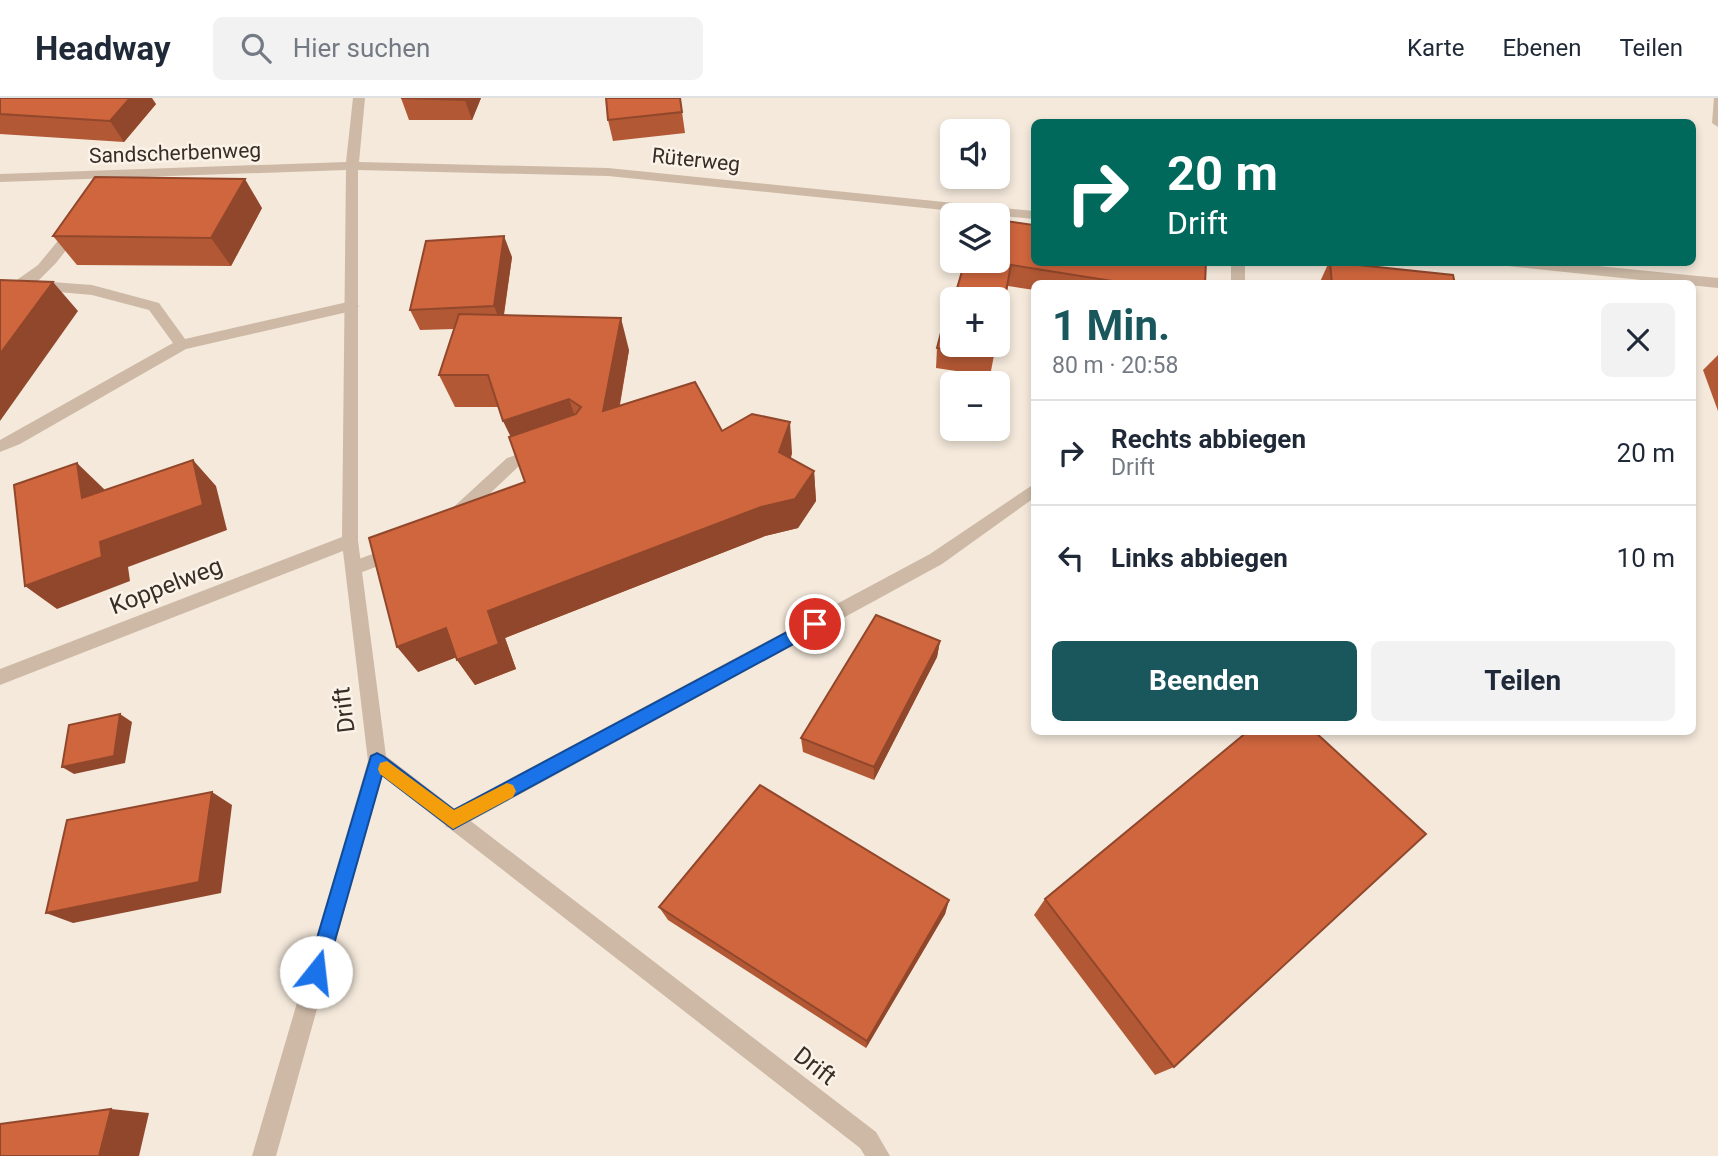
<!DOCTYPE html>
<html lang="de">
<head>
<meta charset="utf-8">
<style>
	body { margin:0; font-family:Roboto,sans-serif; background:#f2f2f3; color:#1f2937; height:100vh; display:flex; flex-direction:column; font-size:26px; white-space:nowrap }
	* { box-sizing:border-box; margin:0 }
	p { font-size:23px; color:#747a83 }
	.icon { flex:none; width:38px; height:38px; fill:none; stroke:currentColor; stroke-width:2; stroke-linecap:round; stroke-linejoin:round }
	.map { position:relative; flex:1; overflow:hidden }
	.details { position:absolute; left:1031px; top:182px; width:665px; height:455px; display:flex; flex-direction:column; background:#fff; border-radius:10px; box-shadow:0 4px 10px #0003 }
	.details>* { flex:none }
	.guide { position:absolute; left:1031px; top:21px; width:665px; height:147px; border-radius:10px; box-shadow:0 4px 10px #0003; background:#00695c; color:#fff; overflow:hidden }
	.buttons { position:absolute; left:940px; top:21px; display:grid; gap:14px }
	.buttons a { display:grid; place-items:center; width:70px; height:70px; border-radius:10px; background:#fff; box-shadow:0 4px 10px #0003; font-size:35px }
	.pin { position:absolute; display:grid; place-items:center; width:60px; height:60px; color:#fff; margin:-30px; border:4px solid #fff; border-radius:50%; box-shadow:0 2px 7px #0007 }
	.me { position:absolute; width:77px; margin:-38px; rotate:16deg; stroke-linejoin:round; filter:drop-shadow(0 0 5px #0008) }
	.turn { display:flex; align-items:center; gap:24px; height:147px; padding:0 21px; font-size:32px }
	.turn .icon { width:91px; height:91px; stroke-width:2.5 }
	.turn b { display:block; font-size:49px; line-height:60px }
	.round { display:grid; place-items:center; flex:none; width:74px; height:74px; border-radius:10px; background:#f2f2f3 }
	.overview { display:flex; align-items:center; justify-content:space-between; height:119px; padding:0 21px }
	h1 { font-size:42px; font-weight:700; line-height:52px; color:#19575d }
	.action { display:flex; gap:14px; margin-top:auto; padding:14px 21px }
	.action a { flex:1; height:80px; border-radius:10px; background:#19575d; color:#fff; font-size:28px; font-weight:700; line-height:80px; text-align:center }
	.action a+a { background:#f2f2f3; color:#1f2937 }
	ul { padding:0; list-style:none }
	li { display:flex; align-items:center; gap:21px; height:105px; padding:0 21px; border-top:2px solid #e0e1e3 }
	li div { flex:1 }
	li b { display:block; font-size:26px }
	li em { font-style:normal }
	header { display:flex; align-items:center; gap:42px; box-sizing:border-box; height:98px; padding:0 35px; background:#fff; border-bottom:2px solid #e0e1e3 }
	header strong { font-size:33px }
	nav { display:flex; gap:38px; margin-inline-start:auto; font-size:24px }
	.search { width:490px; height:63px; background:#f2f2f3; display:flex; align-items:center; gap:18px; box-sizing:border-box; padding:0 24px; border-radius:10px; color:#747a83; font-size:26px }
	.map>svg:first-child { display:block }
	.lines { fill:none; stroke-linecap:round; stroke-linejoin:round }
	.lane { fill:#cdb9a6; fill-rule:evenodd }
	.street { fill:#cdb9a6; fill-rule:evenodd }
	.wall { fill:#b25835 }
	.shaded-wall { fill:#91472b }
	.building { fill:#cf663e; stroke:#91472b; stroke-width:2 }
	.route { fill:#1a73e8; stroke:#114b97; stroke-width:2 }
	.slow { fill:#f59e0b }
	.labels { text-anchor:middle; stroke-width:5; stroke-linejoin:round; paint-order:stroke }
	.far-street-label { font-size:21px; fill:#382d27; stroke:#fbf3e8 }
	.street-label { font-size:24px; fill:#382d27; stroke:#fbf3e8 }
</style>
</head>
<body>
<header>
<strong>Headway</strong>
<div class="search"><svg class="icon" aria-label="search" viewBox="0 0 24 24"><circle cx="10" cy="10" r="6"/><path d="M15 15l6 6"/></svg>Hier suchen</div>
<nav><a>Karte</a><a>Ebenen</a><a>Teilen</a></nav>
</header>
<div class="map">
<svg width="1718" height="1058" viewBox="0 0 1718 1058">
	<rect width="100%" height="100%" fill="#f4e9db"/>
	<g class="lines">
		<g class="lane">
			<path d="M76 126 83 130 81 133 56 165 38 183 92 187 159 205 185 241 352 203 359 208 352 213 186 251 20 346 0 354V342L173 245 149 212 92 197 36 192 30 189 0 205V194L38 167 71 127Z"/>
			<rect x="1231" y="164" width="14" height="22"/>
			<path d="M538 349 544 351 546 355 544 359 519 368 459 425H447L445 420 447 415 507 360Z"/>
			<path d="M1034 386V400L942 466 460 729 453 731 446 729 443 722 446 715 930 456Z"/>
			<path d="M397 447 403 449 405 454 403 459 354 477 348 475 346 470 348 465Z"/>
		</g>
		<g class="street">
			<path d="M353 0H365L359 64 608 70 1034 113V121L608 78 358 72V443L386 658 876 1034 890 1058H865L860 1050 382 678 276 1058H252L368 663 343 453 0 587V571L342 439 346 72 0 84V76L346 64Z"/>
			<path d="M1714 0H1718V29L1712 25Z"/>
			<path d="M1502 164H1558L1718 180V190L1508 168Z"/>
		</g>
	</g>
	<g class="wall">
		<path d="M0 0 156 6 124 44 0 36Z"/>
		<path d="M401 0H481L472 22H409Z"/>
		<path d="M680 0 685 35 613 43 608 22Z"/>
		<path d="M262 110 231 168 77 167 53 138Z"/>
		<path d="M512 159 504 217 629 252 620 307 722 333 792 355 791 360 814 373 816 403 798 430 765 438 505 540 516 571 475 587 457 562 456 559 418 574 525 384 511 338 499 309H455L439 277 454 231 420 232 410 212Z"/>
		<path d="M965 163 1205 186H1034V192L1008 188 998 240V201L996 247 990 278 936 270 937 250Z"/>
		<path d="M1329 164H1337L1455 186H1319Z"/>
		<path d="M1718 257V313L1703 272Z"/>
		<path d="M940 543 937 559 874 682 803 654 801 640Z"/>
		<path d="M1045 801 1174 969 1155 977 1034 817Z"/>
		<path d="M949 802 945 816 866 950 668 822 659 809Z"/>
	</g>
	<g class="shaded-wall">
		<path d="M130 0H152L156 6 124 44 110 23Z"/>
		<path d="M465 0H481L472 22 465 2Z"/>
		<path d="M245 81 262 110 231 168 211 140Z"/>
		<path d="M504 138 512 159 502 228 494 208Z"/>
		<path d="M53 184 78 213 0 323V256Z"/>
		<path d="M621 220 629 252 613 344 603 313Z"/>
		<path d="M569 301 580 333 518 354 503 323Z"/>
		<path d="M790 324 792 355 782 384 779 354Z"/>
		<path d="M193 362 216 388 227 432 128 469 130 483 57 511 25 488 100 444Z"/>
		<path d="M77 365 104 391 110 426 82 400Z"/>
		<path d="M814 373 816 403 798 430 765 438 505 540 516 571 475 587 457 562 488 513Z"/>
		<path d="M446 530 465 556 418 574 397 549Z"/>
		<path d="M940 543 937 559 874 682V669Z"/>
		<path d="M120 616 132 624 125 665 74 676 62 669Z"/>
		<path d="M212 694 232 707 221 795 73 825 46 815Z"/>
		<path d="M949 802 945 816 866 950 867 943Z"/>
		<path d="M111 1011 149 1015 139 1058H99Z"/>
	</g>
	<g class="building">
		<path d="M0 0H130L110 23 0 16Z"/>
		<path d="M401 0H465V2Z"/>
		<path d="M606 0H680L682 14 608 22Z"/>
		<path d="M95 79 245 81 211 140 53 138Z"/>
		<path d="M998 122 1034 127V164H1206L1205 186H1131L1011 167 998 236V201H952V247H995L993 258 937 250 952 193 956 194 965 163H998Z"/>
		<path d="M504 138 494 208 410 212 426 143Z"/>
		<path d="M1330 164 1453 177 1455 186H1332Z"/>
		<path d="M0 182 53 184 0 256Z"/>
		<path d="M459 216 621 220 603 313 695 284 722 333 752 316 790 324 779 354 814 373 795 401 761 409 488 513 499 546 457 562 446 530 397 549 369 440 525 384 509 339 576 316 581 309 569 301 503 323 488 277H439Z"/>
		<path d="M193 362 203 407 100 444 102 459 25 488 14 387 77 365 82 400Z"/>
		<path d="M876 517 940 543 874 669 801 640Z"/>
		<path d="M120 616 114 658 62 669 69 627Z"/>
		<path d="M1247 634H1315L1426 736 1174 969 1045 801Z"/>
		<path d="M760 687 949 802 867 943 659 809Z"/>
		<path d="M212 694 199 784 46 815 67 722Z"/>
		<path d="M111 1011 99 1058H0V1026Z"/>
	</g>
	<path class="route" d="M815 519 821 521 823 526 821 531 453 731 382 677 326 874 323 881 316 883 310 881 307 874 371 658 377 655 383 658 454 712Z"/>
	<path class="slow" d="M387 663 454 712 507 685 513 687 516 693 513 699 453 731 380 676 378 671 380 665Z"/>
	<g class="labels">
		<g class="far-street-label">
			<text transform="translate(175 55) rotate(-2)" y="7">Sandscherbenweg</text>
			<text transform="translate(696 62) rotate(6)" y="7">Rüterweg</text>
		</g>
		<g class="street-label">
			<text transform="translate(166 488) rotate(-21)" y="8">Koppelweg</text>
			<text transform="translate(344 612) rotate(-97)" y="8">Drift</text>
			<text transform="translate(815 968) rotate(38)" y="8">Drift</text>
		</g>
	</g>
</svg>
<div class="buttons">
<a><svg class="icon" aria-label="sound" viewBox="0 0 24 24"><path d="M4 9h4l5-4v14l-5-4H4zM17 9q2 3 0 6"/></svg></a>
<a><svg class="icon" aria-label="layers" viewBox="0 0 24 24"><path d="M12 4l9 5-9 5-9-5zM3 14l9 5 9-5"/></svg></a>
<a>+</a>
<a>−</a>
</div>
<div class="pin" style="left:815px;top:526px;background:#d93025"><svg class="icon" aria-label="arrive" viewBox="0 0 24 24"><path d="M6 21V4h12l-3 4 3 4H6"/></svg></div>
<svg class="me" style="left:316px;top:874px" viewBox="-20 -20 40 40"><circle r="19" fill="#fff"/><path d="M0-13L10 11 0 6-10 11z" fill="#1a73e8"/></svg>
<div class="guide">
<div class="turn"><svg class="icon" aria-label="right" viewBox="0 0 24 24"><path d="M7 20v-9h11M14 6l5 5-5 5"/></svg><div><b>20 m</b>Drift</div></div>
</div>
<section class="details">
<div class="overview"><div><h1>1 Min.</h1><p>80 m · 20:58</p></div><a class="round"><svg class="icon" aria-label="close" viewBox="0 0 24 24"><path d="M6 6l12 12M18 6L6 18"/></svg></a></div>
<ul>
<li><svg class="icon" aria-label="right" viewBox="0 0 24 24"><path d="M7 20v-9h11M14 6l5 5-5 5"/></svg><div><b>Rechts abbiegen</b><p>Drift</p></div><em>20 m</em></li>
<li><svg class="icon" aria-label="left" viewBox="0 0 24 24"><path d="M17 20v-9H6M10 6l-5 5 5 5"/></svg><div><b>Links abbiegen</b></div><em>10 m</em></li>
</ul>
<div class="action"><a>Beenden</a><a>Teilen</a></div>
</section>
</div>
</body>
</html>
